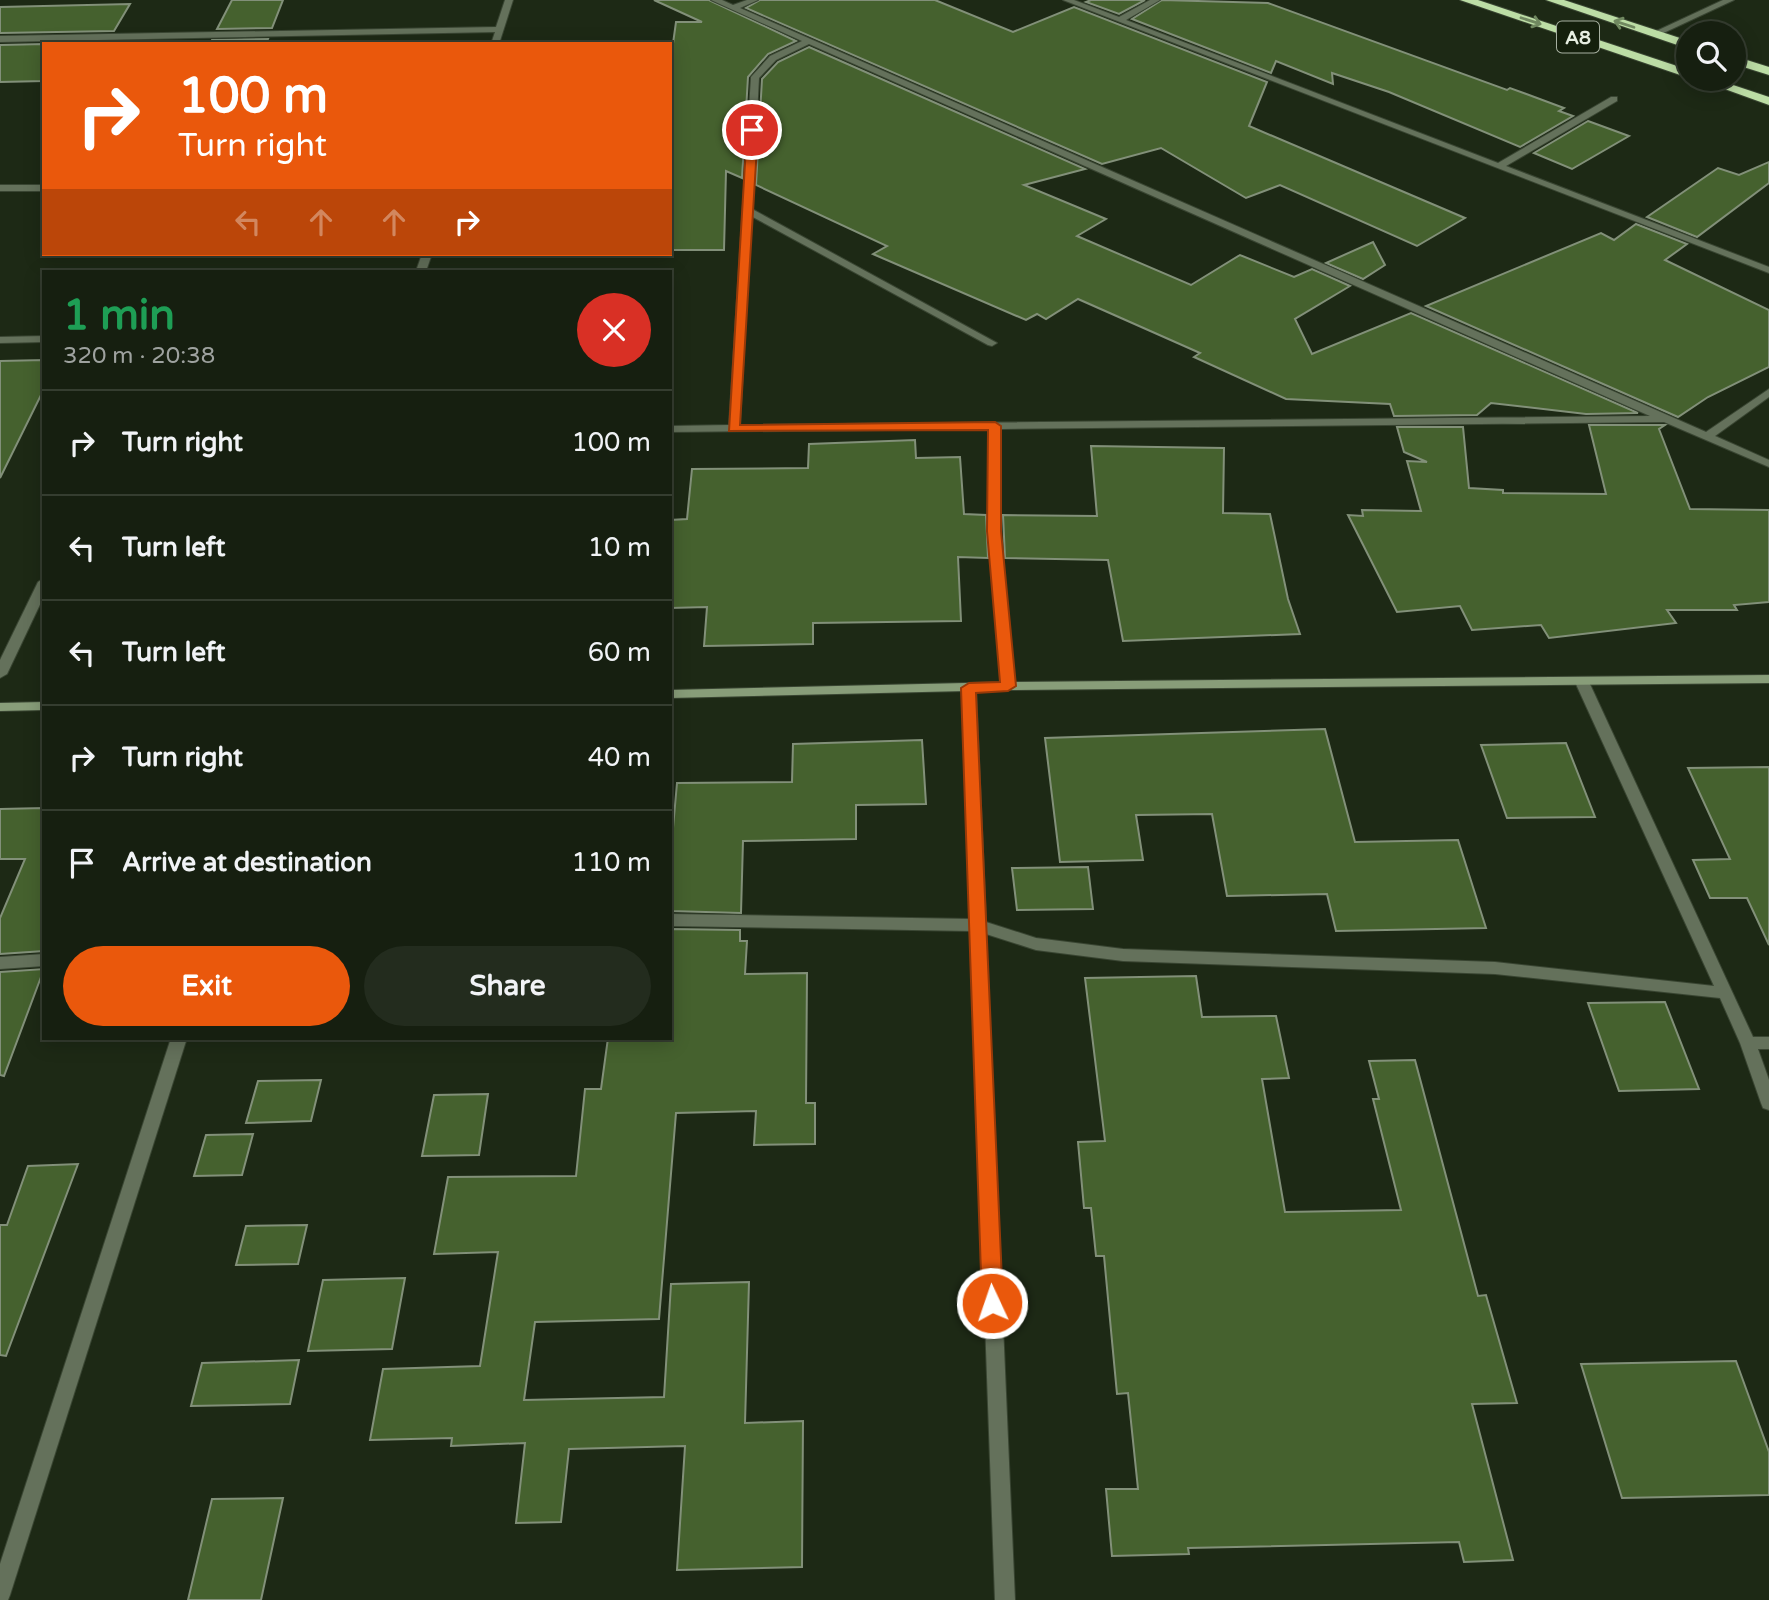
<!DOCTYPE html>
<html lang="en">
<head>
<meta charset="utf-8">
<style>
	body { margin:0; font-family:"Varela Round",sans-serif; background:#232c1e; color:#f1f3f6; height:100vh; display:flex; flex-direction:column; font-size:26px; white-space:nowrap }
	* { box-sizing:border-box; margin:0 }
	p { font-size:23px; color:#9ea29f }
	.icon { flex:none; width:38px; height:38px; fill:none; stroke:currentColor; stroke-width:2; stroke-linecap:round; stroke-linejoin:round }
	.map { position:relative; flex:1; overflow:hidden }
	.side { position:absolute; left:42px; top:270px; width:630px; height:770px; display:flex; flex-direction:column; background:#161f10; border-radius:0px; box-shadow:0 4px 18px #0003,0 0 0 2px #353d30 }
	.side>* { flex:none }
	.hud { position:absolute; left:42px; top:42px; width:630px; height:214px; border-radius:0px; box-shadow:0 4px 18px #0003,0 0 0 2px #353d30; background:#ea580c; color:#fff; overflow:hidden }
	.buttons { position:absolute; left:1676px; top:21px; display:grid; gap:14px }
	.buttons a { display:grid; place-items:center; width:70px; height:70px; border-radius:50%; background:#161f10; box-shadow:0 4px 18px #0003,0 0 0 2px #353d30; font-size:35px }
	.pin { position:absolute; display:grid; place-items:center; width:60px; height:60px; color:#fff; margin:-30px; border:4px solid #fff; border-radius:50%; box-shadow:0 2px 7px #0007 }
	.me { position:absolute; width:77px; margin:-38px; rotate:357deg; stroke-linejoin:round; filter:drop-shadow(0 0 5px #0008) }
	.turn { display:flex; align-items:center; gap:24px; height:147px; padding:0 21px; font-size:32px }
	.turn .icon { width:91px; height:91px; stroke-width:2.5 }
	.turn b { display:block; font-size:49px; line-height:60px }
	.lanes { display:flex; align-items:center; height:66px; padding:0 21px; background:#0003; justify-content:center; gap:35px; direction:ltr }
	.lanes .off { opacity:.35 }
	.round { display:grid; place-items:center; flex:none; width:74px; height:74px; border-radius:37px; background:#232c1e }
	.head { display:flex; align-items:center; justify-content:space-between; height:119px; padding:0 21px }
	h1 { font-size:42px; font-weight:700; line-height:52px; color:#1e9e55 }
	.action { display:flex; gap:14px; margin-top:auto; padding:14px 21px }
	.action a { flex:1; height:80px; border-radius:42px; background:#ea580c; color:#fff; font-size:28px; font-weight:700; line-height:80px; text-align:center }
	.action a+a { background:#232c1e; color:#f1f3f6 }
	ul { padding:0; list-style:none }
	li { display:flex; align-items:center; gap:21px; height:105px; padding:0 21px; border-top:2px solid #353d30 }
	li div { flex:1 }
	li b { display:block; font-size:26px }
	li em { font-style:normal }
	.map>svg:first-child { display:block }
	.building { fill:#45612e; stroke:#829079; stroke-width:2 }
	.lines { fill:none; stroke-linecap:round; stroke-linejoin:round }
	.street-casing { stroke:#394532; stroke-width:2 }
	.secondary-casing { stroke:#394532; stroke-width:2 }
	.highway-casing { stroke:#394532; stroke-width:2 }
	.street { fill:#64715b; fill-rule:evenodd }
	.secondary { fill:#889d79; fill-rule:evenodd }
	.highway { fill:#bcdda5; fill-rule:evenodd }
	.oneway { stroke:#708860 }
	.route { fill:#ea580c; stroke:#983908; stroke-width:2 }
	.labels { text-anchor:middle; stroke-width:6; stroke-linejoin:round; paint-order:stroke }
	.shield { fill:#141f0c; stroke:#a7b0a1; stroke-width:2 }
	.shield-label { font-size:19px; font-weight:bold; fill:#e6eee1 }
</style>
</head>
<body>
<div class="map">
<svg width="1769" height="1600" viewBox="0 0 1769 1600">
	<rect width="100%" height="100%" fill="#1d2915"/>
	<g class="building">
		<path d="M232 0H283L272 28 217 29Z"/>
		<path d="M654 0H709L796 41 768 54 748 77 742 178 726 171 724 250H670V65L676 22H702Z"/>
		<path d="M760 0H935L1013 32 1074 7 1267 82 1249 126 1465 218 1417 246 1280 185 1246 198 1161 148 1102 164 746 8Z"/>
		<path d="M1091 0H1145L1119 14 1086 2Z"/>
		<path d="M1162 0 1268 3 1507 90 1510 88 1564 108 1559 111 1573 116 1520 147 1389 92 1332 73 1333 84 1276 61 1271 73 1132 19Z"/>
		<path d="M130 4 114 31 0 33V7Z"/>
		<path d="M268 39 266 44H210L212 40Z"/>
		<path d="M44 44V81L0 82V45Z"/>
		<path d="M809 47 1085 169 1024 185 1106 219 1077 236 1191 285 1240 255 1294 277 1312 269 1350 286 1295 319 1312 354 1411 313 1638 413 1586 414 1491 403 1477 415 1394 416 1390 404 1286 399 1194 357 1200 353 1078 299 1046 319 1037 314 1026 320 873 254 887 246 756 185 762 79 778 62Z"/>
		<path d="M1588 121 1629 136 1572 169 1534 153Z"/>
		<path d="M1769 162V183L1697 237 1647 217 1718 168 1739 175Z"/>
		<path d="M1636 224 1687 244 1665 260 1769 310V367L1708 397 1678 417 1426 306 1601 233 1614 240Z"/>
		<path d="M1373 242 1385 265 1363 279 1326 263Z"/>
		<path d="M44 360V389L0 478V361Z"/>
		<path d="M1589 425H1665L1659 429 1690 509 1769 510V602L1734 605 1737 610H1667L1676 623 1549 638 1541 625 1472 630 1460 606 1397 612 1348 515 1363 516 1362 510 1421 511 1407 461 1427 462 1404 452 1397 427H1463L1469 488 1503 490V493L1606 494Z"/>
		<path d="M915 440 916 458 960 457 964 514 986 515 988 558 958 557 961 621 813 623V644L704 646 707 607 670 608V520L687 519 692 469 808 468 809 444Z"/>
		<path d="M1091 446 1224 448 1223 513 1270 514 1288 599 1300 634 1123 641 1108 560 1005 558 1003 515 1097 516Z"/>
		<path d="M1325 729 1355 842 1458 840 1486 928 1336 931 1327 894 1227 896 1212 814 1136 815 1143 860 1060 862 1045 738Z"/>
		<path d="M922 740 926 804 856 805V839L743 841 741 913 670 911V862L677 783 792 782 793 744Z"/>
		<path d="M1566 743 1595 817 1507 818 1481 745Z"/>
		<path d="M1769 767V945L1747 898H1710L1693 860 1730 859 1688 768Z"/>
		<path d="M44 808V951L0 954V918L25 859H0V809Z"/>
		<path d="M1088 867 1093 909 1017 910 1012 868Z"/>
		<path d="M670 929 740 930V941H747L745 974 807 973 806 1103H815V1144L754 1145 756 1111 676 1113 659 1319 535 1322 524 1400 664 1397 671 1284 749 1282 745 1423 803 1421 802 1567 677 1570 685 1446 569 1449 561 1522 516 1523 525 1443 451 1446 452 1438 370 1440 383 1369 480 1366 498 1252 434 1254 448 1177 576 1176 585 1089H601L608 1038H670Z"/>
		<path d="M44 969 4 1076 0 1075V972Z"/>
		<path d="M1196 976 1202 1017 1276 1016 1289 1078 1262 1079 1285 1212 1401 1210 1373 1099H1379L1369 1061 1415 1060 1478 1296 1486 1295 1517 1403 1472 1404 1513 1560 1464 1562 1459 1542 1188 1548 1189 1554 1112 1556 1106 1489H1138L1128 1393 1117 1394 1104 1256H1096L1091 1208H1084L1078 1142 1105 1141 1085 978Z"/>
		<path d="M1665 1002 1699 1089 1619 1091 1588 1003Z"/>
		<path d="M321 1080 311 1121 246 1123 258 1081Z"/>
		<path d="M488 1094 479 1155 422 1156 434 1095Z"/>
		<path d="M253 1134 242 1175 194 1176 206 1135Z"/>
		<path d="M78 1164 6 1356 0 1355V1225H7L28 1166Z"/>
		<path d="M307 1225 298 1264 236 1265 246 1226Z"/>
		<path d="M405 1278 392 1349 308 1351 323 1280Z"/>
		<path d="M299 1360 290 1404 191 1406 202 1363Z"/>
		<path d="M1736 1361 1769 1452V1495L1622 1498 1581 1364Z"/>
		<path d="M283 1498 261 1600H188L212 1499Z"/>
	</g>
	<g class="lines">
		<g class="street-casing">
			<g id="street">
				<path d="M505 0H513L499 44H491L495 32 0 42V36L496 27Z"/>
				<path d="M711 0H722L733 5 747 0H758L740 8 1706 432 1769 389V397L1715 436 1769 460V467L1664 422 1001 429 1000 531 1015 686 1008 690 1003 689 988 531 989 429 670 432V426L729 425 751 77 770 56 802 41ZM809 44 1650 416 740 425 751 216 988 345 992 346 997 343 752 209 759 78 776 60Z"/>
				<path d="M1063 0H1074L1119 17 1150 0H1160L1126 20 1498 163 1611 97H1617V101L1506 166 1769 267V273Z"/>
				<path d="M1723 0H1734L1657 36 1650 34Z"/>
				<rect x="0" y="185" width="44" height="6"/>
				<path d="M422 254H432L426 271H416Z"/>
				<path d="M44 336V342L0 343V337Z"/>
				<path d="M44 578V596L7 674 0 678V660L38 582Z"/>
				<path d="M1582 678 1589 682 1753 1037H1769V1049H1758L1769 1080V1110L1763 1108 1761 1103 1740 1043 1720 998 1495 974 1123 961 1036 950 986 934 1015 1600H995L971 931 670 926V914L971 919 962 688 969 684 976 688 986 922 1036 938 1123 949 1495 962 1714 986 1575 682Z"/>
				<path d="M44 954V966L0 969V957Z"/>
				<path d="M171 1038H187L10 1595 8 1600H0V1564Z"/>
			</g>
		</g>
		<g class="secondary-casing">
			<g id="secondary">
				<path d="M1769 675V683L1008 690 670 698V690L1008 682Z"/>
				<path d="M44 702V710L0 711V703Z"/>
			</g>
		</g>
		<g class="highway-casing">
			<g id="highway">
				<path d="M1460 0H1478L1689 70V78Z"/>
				<path d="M1546 0H1564L1689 41V49Z"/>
				<path d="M1734 56 1769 67V75L1734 64Z"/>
				<path d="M1697 79H1715L1769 97V105Z"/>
			</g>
		</g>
		<use href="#street" class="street"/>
		<use href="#secondary" class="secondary"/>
		<use href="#highway" class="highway"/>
	</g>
	<defs><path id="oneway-shaft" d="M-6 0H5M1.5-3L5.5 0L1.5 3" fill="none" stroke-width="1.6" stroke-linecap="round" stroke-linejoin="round" transform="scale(1.75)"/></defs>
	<g class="oneway">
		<use href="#oneway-shaft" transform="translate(1531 21) rotate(18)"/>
		<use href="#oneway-shaft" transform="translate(1624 24) rotate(-162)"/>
	</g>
	<path class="route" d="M752 127 758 130 740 425 995 422 1001 426V531L1016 686 1008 691 976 693 1003 1303 1000 1309 992 1312 985 1309 982 1303 961 688 969 683 1000 682 987 531 988 430 729 431 747 130Z"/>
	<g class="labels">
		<rect class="shield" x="1557" y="21.5" width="42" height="31" rx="5"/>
		<g class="shield-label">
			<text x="1578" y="44">A8</text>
		</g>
	</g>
</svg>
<div class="buttons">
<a><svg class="icon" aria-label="search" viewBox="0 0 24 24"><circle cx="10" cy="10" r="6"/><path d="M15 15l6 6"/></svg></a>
</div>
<div class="pin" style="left:752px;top:130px;background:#d93025"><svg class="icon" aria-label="arrive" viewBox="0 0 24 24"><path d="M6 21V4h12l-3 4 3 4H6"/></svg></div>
<svg class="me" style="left:992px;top:1303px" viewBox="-20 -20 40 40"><circle r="17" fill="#ea580c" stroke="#fff" stroke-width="3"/><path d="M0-11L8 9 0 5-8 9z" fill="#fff"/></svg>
<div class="hud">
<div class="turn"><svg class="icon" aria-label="right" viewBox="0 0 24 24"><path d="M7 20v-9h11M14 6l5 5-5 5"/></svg><div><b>100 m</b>Turn right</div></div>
<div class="lanes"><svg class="icon off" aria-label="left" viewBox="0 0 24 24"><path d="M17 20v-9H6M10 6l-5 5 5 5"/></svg><svg class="icon off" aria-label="ahead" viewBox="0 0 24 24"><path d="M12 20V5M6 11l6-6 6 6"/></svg><svg class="icon off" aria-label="ahead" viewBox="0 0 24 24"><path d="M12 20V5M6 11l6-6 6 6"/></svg><svg class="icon" aria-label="right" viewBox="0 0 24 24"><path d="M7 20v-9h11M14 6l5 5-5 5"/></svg></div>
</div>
<section class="side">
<div class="head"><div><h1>1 min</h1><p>320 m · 20:38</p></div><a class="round" style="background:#d93025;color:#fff"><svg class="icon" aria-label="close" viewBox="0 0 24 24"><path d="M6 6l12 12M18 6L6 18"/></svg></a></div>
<ul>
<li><svg class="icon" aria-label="right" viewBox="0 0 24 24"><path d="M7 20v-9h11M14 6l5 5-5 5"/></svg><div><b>Turn right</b></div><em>100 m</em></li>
<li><svg class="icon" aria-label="left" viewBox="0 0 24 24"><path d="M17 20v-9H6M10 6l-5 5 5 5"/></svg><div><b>Turn left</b></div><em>10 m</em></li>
<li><svg class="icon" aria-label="left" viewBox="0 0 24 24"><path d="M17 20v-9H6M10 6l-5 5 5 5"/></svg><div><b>Turn left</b></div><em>60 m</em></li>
<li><svg class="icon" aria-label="right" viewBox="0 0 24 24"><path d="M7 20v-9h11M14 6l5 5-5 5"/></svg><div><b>Turn right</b></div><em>40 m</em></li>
<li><svg class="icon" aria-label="arrive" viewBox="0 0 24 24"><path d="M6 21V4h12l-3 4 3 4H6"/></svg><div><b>Arrive at destination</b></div><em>110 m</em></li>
</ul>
<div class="action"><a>Exit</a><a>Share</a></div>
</section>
</div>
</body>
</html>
